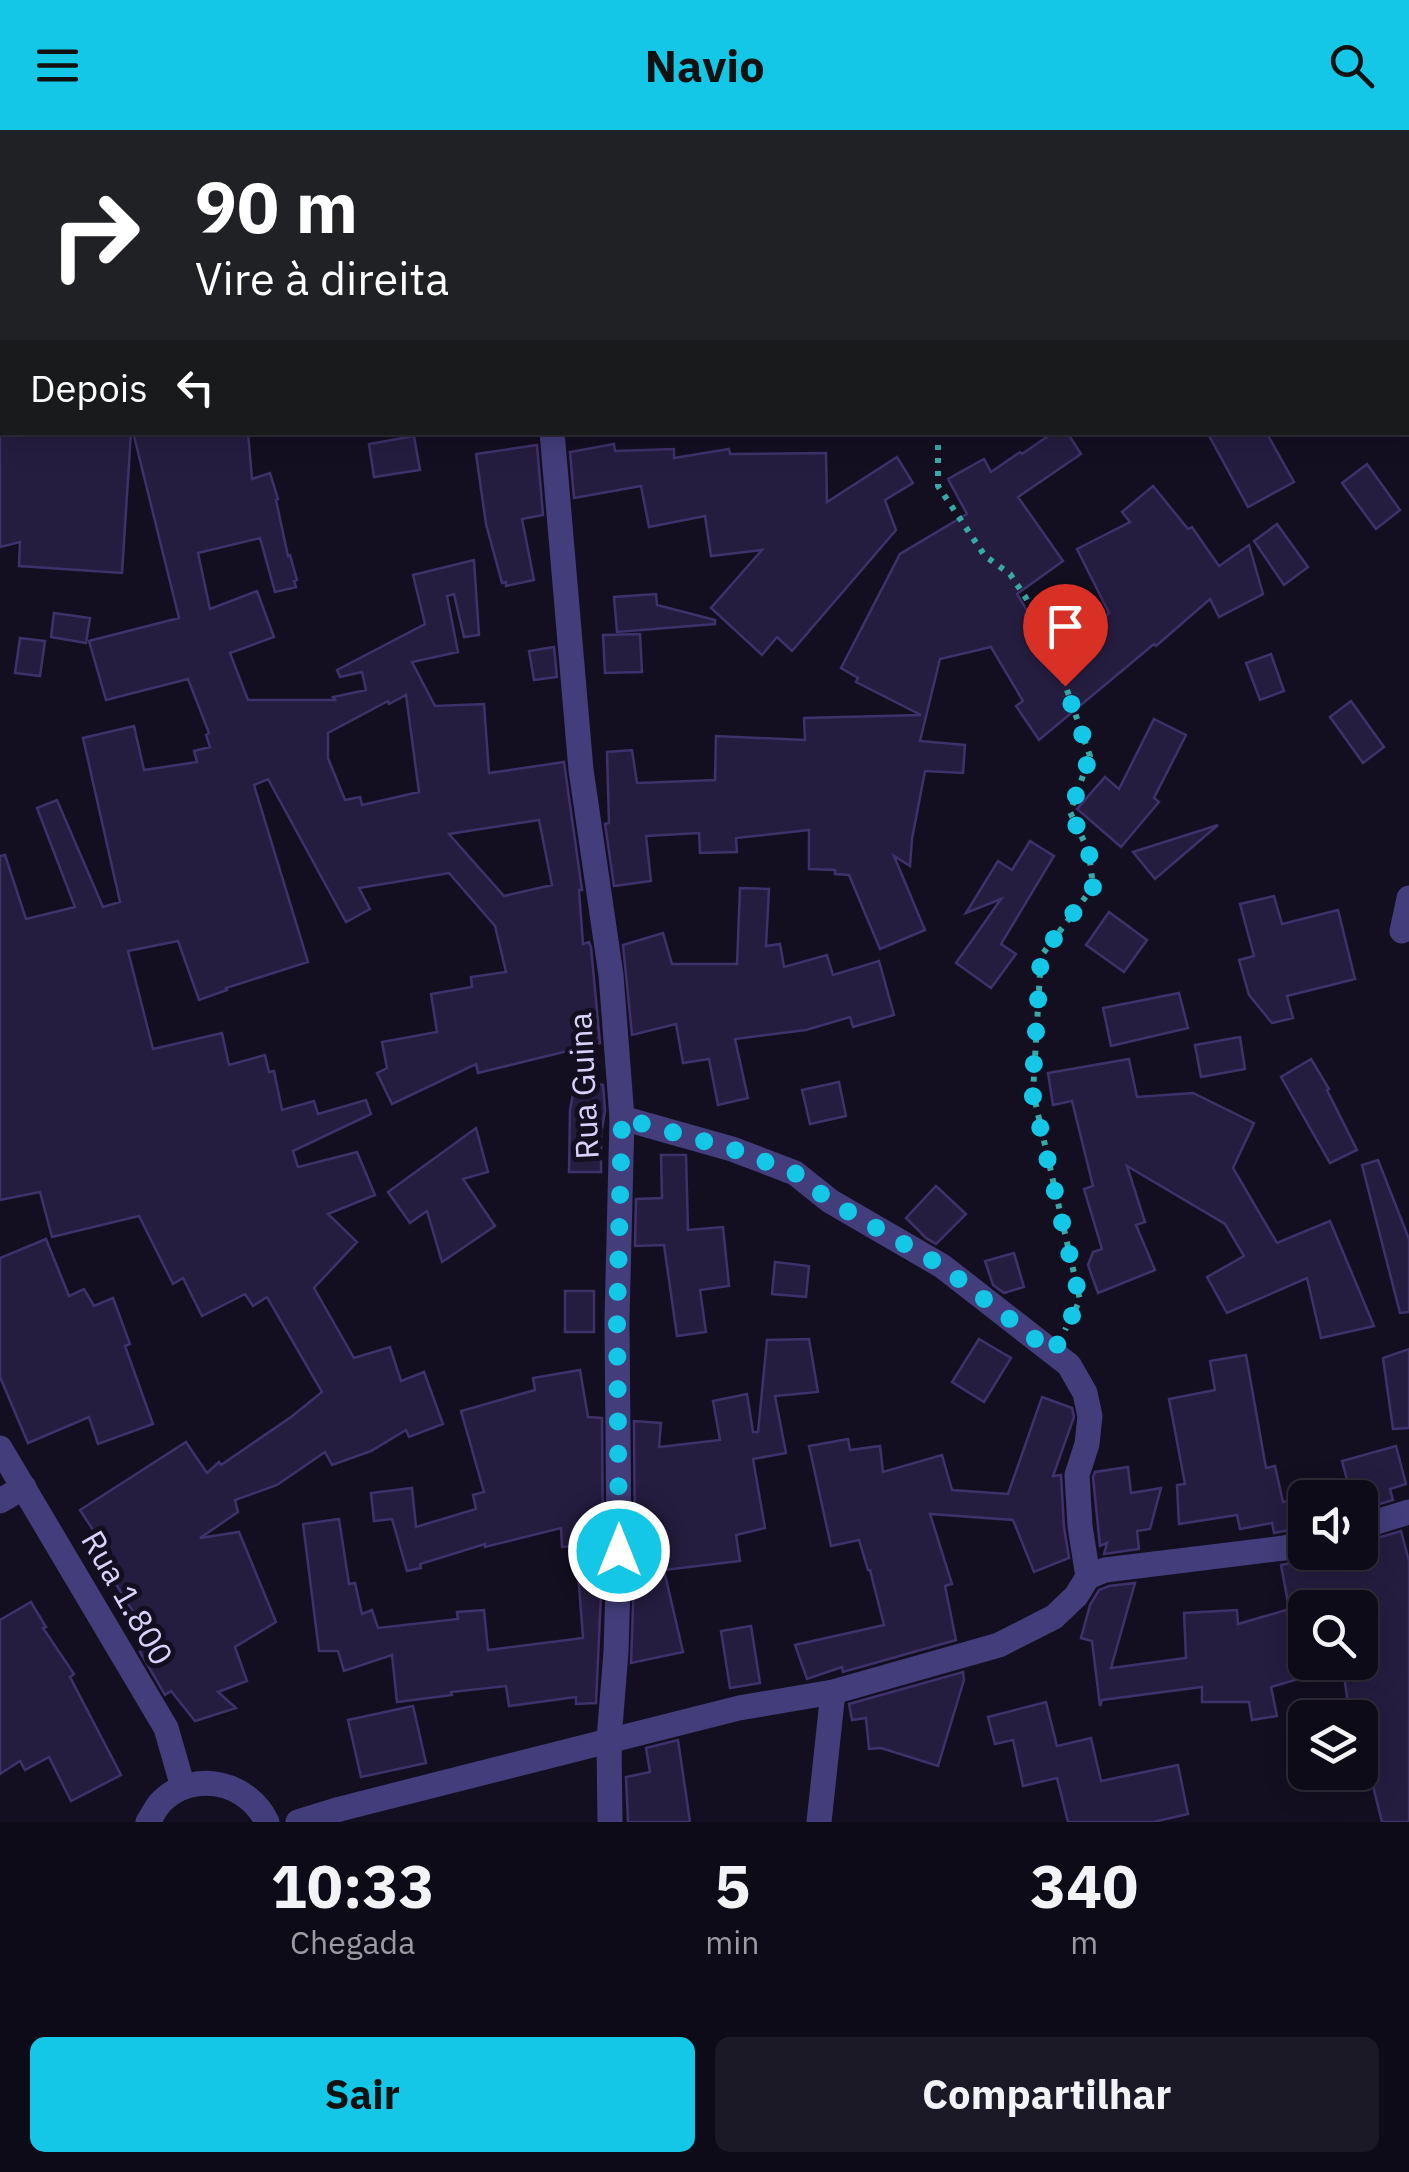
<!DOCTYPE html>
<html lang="pt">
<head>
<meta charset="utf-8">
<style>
	body { margin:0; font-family:"IBM Plex Sans",sans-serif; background:#1c1926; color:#f1f3f6; height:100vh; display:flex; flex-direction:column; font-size:38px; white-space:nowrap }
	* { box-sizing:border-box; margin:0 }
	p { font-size:32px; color:#9b9ba2 }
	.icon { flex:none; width:55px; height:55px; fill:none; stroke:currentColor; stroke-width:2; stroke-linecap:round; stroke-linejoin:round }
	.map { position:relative; height:1692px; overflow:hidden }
	.panel { display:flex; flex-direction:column; background:#0e0b19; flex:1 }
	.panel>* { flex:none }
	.hud { position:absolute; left:0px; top:0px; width:1410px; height:305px; box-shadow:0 5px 25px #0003,0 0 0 2px #2e2b38; background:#202124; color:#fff; overflow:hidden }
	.controls { position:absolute; left:1288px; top:1350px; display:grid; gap:20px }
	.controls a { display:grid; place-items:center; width:90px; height:90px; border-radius:15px; background:#0e0b19; box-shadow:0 5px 25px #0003,0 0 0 2px #2e2b38; font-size:50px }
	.pin { position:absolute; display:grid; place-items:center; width:85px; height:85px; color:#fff; margin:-102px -42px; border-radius:50% 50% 50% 0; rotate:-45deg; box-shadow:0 0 10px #0007 }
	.pin .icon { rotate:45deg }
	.me { position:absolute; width:110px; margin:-55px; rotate:0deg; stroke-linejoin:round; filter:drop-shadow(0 0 8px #0008) }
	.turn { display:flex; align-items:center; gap:35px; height:210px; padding:0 30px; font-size:45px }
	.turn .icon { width:130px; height:130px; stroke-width:2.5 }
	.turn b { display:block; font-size:70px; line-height:85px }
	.then { display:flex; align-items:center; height:95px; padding:0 30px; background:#0003; gap:20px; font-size:38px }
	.eta { display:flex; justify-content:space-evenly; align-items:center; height:170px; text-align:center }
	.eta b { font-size:60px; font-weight:800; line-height:70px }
	.button { display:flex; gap:20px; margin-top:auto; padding:20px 30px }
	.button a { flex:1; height:115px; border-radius:15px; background:#14c7e6; color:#111; font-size:40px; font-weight:800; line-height:115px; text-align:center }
	.button a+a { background:#1c1926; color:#f1f3f6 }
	header { display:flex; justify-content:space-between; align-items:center; height:130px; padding:0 30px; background:#14c7e6; color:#111; font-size:45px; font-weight:800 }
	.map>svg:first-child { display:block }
	.building { fill:#251d40; stroke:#3f316a; stroke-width:2.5; fill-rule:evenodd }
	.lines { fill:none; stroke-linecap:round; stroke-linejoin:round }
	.path { stroke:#38a9a7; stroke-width:6; stroke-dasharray:5 8; stroke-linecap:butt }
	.minor { stroke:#433e7b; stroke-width:25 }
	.route { stroke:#14c7e6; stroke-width:18; stroke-dasharray:0 32.4 }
	.labels { text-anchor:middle; stroke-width:10; stroke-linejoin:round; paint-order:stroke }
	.street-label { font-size:32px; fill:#d9d2fb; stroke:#130f21 }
</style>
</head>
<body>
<header><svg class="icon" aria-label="menu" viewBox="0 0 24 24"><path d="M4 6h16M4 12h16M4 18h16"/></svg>Navio<svg class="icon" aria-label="search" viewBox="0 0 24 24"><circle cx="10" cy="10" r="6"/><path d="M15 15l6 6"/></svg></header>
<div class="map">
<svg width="1409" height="1692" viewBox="0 0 1409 1692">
	<rect width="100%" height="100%" fill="#130f21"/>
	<g class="building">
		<path d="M0 302H131L122 443 19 436 20 412 0 417Z"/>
		<path d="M133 302H248L252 349 270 343 278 369 276 370 288 426 290 425 297 450 294 451 296 457 275 462 260 408 198 423 210 479 257 461 274 507 230 523 248 570H335L333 567 366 560 362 542 340 547 337 540 425 494 413 445 474 430 479 505 464 507 454 464 447 466 458 522 412 532 435 576 484 574 489 643 564 632 582 760H579L583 814 589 812 591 817 600 913 478 943 476 934 392 974 377 943 387 938 382 912 437 902 431 864 472 857 471 847 506 842 495 796 449 743 359 758 370 779 346 792 268 649 254 655 308 832 226 858 227 860 199 870 178 811 128 821 153 919 222 903 229 935 265 925 269 942 274 941 282 980 314 971 318 984 366 970 371 984 293 1021 298 1037 357 1022 375 1065 328 1084 357 1112 314 1158 354 1228 390 1217 401 1251 424 1242 443 1294 409 1307 406 1300 371 1321 332 1335 325 1322 277 1355 235 1370 238 1382 200 1408 239 1402 276 1492 235 1517 247 1551 218 1562 236 1578 195 1591 171 1561 165 1565 140 1522 153 1514 94 1419 102 1414 80 1380 186 1312 207 1343 219 1332 221 1335 291 1287 322 1262 267 1167 253 1176 245 1164 202 1186 183 1148 173 1154 139 1086 52 1107 40 1062 0 1070V726L5 725 26 789 75 777 37 678 57 670 103 777 120 772 83 608 134 596 144 640 197 632 194 621 210 617 206 605 209 603 188 549 106 570 89 511 179 488ZM406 565 419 662 362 675 360 667 345 670 328 628V603L388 571 389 574ZM539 690 552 755 504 766 449 704Z"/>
		<path d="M1054 302H1067L1081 324 1018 367 1063 431 1017 464 1028 482 1025 485 1053 531 1109 483 1077 419 1130 392 1122 382 1153 356 1188 399 1192 397 1219 436 1249 415 1263 464 1219 487 1210 469 1156 516 1154 514 1039 610 1016 576 1023 571 991 517 940 529 920 611 965 615 963 643 925 641 912 709 910 736 894 726 925 800 880 819 849 745 835 744V740L809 739V700L736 708 737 722 700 723 699 703 646 706 651 751 614 756 605 694 609 693 607 622 632 620 637 653 715 650 716 606 805 610 804 588 921 585 856 552 858 548 841 538 900 424 967 384 948 349 984 329 991 342 1020 322 1022 324Z"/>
		<path d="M1207 302H1266L1294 352 1248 377Z"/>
		<path d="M414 306 420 340 374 347 369 314Z"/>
		<path d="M614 314 615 321 674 319V328L729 319 730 324 826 323 827 372 897 327 913 353 885 370 896 400 792 521 777 507 762 525 711 478 762 420 711 426 705 386 649 397 641 356 574 368 570 322Z"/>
		<path d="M537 315 543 385 522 389 534 450 506 456V452L502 453 486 394 476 324Z"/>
		<path d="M1367 334 1400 380 1376 399 1342 353Z"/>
		<path d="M1277 394 1308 437 1284 455 1254 411Z"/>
		<path d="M656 464 657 475 715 490V494L617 502 614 467Z"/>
		<path d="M54 483 90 488 86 513 51 507Z"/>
		<path d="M640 504 642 542 605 543 603 505Z"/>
		<path d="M20 508 45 511 40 546 15 543Z"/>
		<path d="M554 517 557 547 534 550 529 521Z"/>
		<path d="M1271 524 1284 561 1260 570 1246 533Z"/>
		<path d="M1351 571 1384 617 1363 633 1330 587Z"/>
		<path d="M1154 589 1186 605 1154 668 1159 672 1121 717 1077 679 1105 647 1119 659Z"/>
		<path d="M1218 695 1155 749 1133 722Z"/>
		<path d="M1030 711 1054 726 1001 814 1016 824 991 858 956 833 1001 769 966 783 998 731 1012 740Z"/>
		<path d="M740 758 769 759 766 816 780 814 784 837 827 825 833 845 879 831 894 885 853 897 850 887 806 900 735 909 748 968 718 975 709 929 683 933 676 894 632 905 623 815 663 803 672 834H737Z"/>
		<path d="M1274 766 1282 794 1338 780 1355 849 1287 866 1293 888 1272 893 1249 865 1239 830 1254 826 1240 774Z"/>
		<path d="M1109 782 1147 810 1124 842 1086 815Z"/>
		<path d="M1179 863 1188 898 1111 916 1103 878Z"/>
		<path d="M1240 907 1245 939 1201 947 1195 915Z"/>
		<path d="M1129 929 1137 967 1193 963 1254 993 1233 1038 1277 1113 1330 1091 1374 1196 1321 1208 1307 1148 1227 1183 1207 1147 1244 1126 1225 1094 1127 1036 1145 1092 1136 1095 1155 1140 1098 1163 1088 1135 1093 1122 1102 1119 1084 1059 1093 1056 1072 971 1053 975 1048 943Z"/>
		<path d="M1311 929 1329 959 1327 960 1357 1020 1330 1033 1281 947Z"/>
		<path d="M576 949 603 955 605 981 601 1005V1042H569L570 980Z"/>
		<path d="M839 952 846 986 810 994 802 960Z"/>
		<path d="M476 998 488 1042 463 1049 495 1096 442 1132 427 1081 410 1093 388 1062Z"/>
		<path d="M661 1025H686L688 1100 723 1097 729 1156 700 1160 706 1202 677 1206 664 1115 635 1116 636 1069 662 1068Z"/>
		<path d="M1378 1030 1409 1109V1182L1400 1183 1362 1035Z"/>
		<path d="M936 1056 966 1084 936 1114 926 1108 906 1088Z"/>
		<path d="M46 1109 69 1166 84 1159 94 1176 113 1168 130 1214 125 1216 153 1294 98 1314 89 1287 28 1313 0 1247V1128Z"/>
		<path d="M1014 1123 1024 1157 1004 1163 993 1155 985 1131Z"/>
		<path d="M775 1132 809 1136 806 1167 772 1164Z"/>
		<rect x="565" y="1161" width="29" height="41"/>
		<path d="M809 1209 818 1262 775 1266 786 1323 753 1329 765 1398 736 1405 740 1431 664 1440 683 1522 631 1533 635 1421 634 1291 661 1293 659 1317 720 1310 713 1271 747 1264 753 1302H758L767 1210Z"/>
		<path d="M979 1209 1011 1228 984 1272 952 1252Z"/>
		<path d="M1409 1219V1298L1393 1299 1383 1228Z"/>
		<path d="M1246 1225 1266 1338 1275 1336 1283 1372 1305 1367V1397L1274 1403 1272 1393 1240 1399 1237 1385 1179 1394 1177 1355 1185 1354 1169 1269 1215 1260 1210 1231Z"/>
		<path d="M580 1240 588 1287 602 1288 603 1421 596 1573 576 1574V1567L509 1576 506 1556 451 1562 452 1565 397 1572 392 1525 344 1541 338 1521H319L303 1394 339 1389 349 1454 355 1453 362 1484 372 1480 378 1498 458 1489 457 1482 484 1480 488 1520 583 1508 576 1416 562 1417 561 1398 485 1417V1414L420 1434 421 1438 407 1441 392 1389 374 1391 371 1363 412 1358 416 1397 476 1379 473 1365 484 1362 461 1281 535 1260 533 1248Z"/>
		<path d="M1042 1267 1072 1278 1074 1287 1053 1346 1061 1345 1064 1397 1069 1428 1034 1442 1013 1390 930 1384 952 1454 945 1456 956 1510 843 1542 842 1537 807 1549 795 1515 884 1495 870 1440H868L859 1410 831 1416 809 1316 848 1309 850 1320 880 1316 883 1342 942 1325 952 1360 1008 1364Z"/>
		<path d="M1396 1316 1406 1354 1390 1359 1393 1370 1360 1380V1368H1352L1342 1331Z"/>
		<path d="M1128 1337 1131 1363 1161 1358 1150 1399 1137 1401 1139 1419 1104 1424 1107 1413 1100 1416 1093 1347 1095 1342Z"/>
		<path d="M1401 1401 1409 1431V1692H1382L1372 1652 1360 1654V1588H1350L1342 1532H1360V1478H1305V1547L1271 1557 1277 1586 1252 1590 1249 1572H1202V1557L1102 1570 1100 1576 1092 1511 1081 1508 1090 1475 1099 1460 1109 1456 1135 1453 1111 1538 1186 1528 1184 1483 1237 1480 1238 1494 1293 1478H1289L1281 1435 1309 1429 1318 1422H1360V1413Z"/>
		<path d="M31 1472 46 1497 43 1498 74 1544 70 1547 121 1645 71 1671 49 1627 25 1640 20 1631 0 1644V1490Z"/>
		<path d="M751 1496 760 1553 730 1558 721 1501Z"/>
		<path d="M963 1542 964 1550 938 1636 881 1618 869 1619 866 1588 852 1590 849 1574Z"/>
		<path d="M1046 1572 1057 1616 1091 1608 1101 1651 1178 1635 1188 1684 1153 1692H1068L1057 1648 1023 1656 1013 1610 995 1614 988 1587Z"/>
		<path d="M413 1576 426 1633 361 1647 348 1590Z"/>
		<path d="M678 1610 690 1692H628L626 1647 650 1642 646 1618Z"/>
	</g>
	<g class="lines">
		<g class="path">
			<path d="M67 2 69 0"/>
			<path d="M961 2V0"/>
			<path d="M0 53 2 51"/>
			<path d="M938 302V356L985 426 1010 444 1026 468 1053 520 1090 626 1070 682 1089 722 1093 757 1041 826 1033 962 1080 1170 1065 1200"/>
			<path d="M1053 520 1087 494"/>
		</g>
		<g class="minor">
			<path d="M448 0 450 2"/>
			<path d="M552 302 581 640 611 845 622 988 617 1189 619 1421 616 1522 609 1609 610 1692"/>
			<path d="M1402 801 1409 768"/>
			<path d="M622 988 732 1019 795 1043 830 1071 942 1136 1069 1235 1085 1263 1090 1286 1087 1314 1077 1345 1080 1396 1088 1447"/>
			<path d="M0 1318 166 1598 183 1657"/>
			<path d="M0 1371 24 1357"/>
			<path d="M1360 1397 1409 1382"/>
			<path d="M148 1692C152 1686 156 1677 161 1672 194 1639 248 1652 267 1692"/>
			<path d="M298 1692 340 1679 739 1578 833 1562 999 1515 1054 1487 1076 1466 1088 1447 1105 1440 1284 1418 1305 1413"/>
			<path d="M819 1692 833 1562"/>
		</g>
	</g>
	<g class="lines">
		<path class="route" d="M619 1421 617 1189 622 988 732 1019 795 1043 830 1071 942 1136 1053 1223 1080 1170 1032 962 1041 826 1093 757 1089 722 1070 682 1090 626 1065 556"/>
	</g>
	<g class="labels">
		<g class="street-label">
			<text transform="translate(584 956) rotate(-93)" y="11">Rua Guina</text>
			<text transform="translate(127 1468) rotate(60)" y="11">Rua 1.800</text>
		</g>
	</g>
</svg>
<div class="controls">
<a><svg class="icon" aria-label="sound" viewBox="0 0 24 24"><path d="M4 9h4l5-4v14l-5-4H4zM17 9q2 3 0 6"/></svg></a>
<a><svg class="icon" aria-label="search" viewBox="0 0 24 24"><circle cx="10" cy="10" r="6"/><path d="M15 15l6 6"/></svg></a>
<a><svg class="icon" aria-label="layers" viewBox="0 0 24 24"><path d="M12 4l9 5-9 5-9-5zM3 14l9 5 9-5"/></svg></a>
</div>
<div class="pin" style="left:1065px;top:556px;background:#d93025"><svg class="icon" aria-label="arrive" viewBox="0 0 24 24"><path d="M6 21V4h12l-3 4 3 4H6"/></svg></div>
<svg class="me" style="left:619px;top:1421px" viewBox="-20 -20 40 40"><circle r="17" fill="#14c7e6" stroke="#fff" stroke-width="3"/><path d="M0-11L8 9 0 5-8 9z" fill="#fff"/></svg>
<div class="hud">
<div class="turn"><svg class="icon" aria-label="right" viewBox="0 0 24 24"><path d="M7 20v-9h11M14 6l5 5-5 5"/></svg><div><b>90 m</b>Vire à direita</div></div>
<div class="then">Depois<svg class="icon" aria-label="left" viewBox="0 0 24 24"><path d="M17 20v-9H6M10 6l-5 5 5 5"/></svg></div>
</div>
</div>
<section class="panel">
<div class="eta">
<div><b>10:33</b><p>Chegada</p></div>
<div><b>5</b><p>min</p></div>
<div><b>340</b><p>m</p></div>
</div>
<div class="button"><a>Sair</a><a>Compartilhar</a></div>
</section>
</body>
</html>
